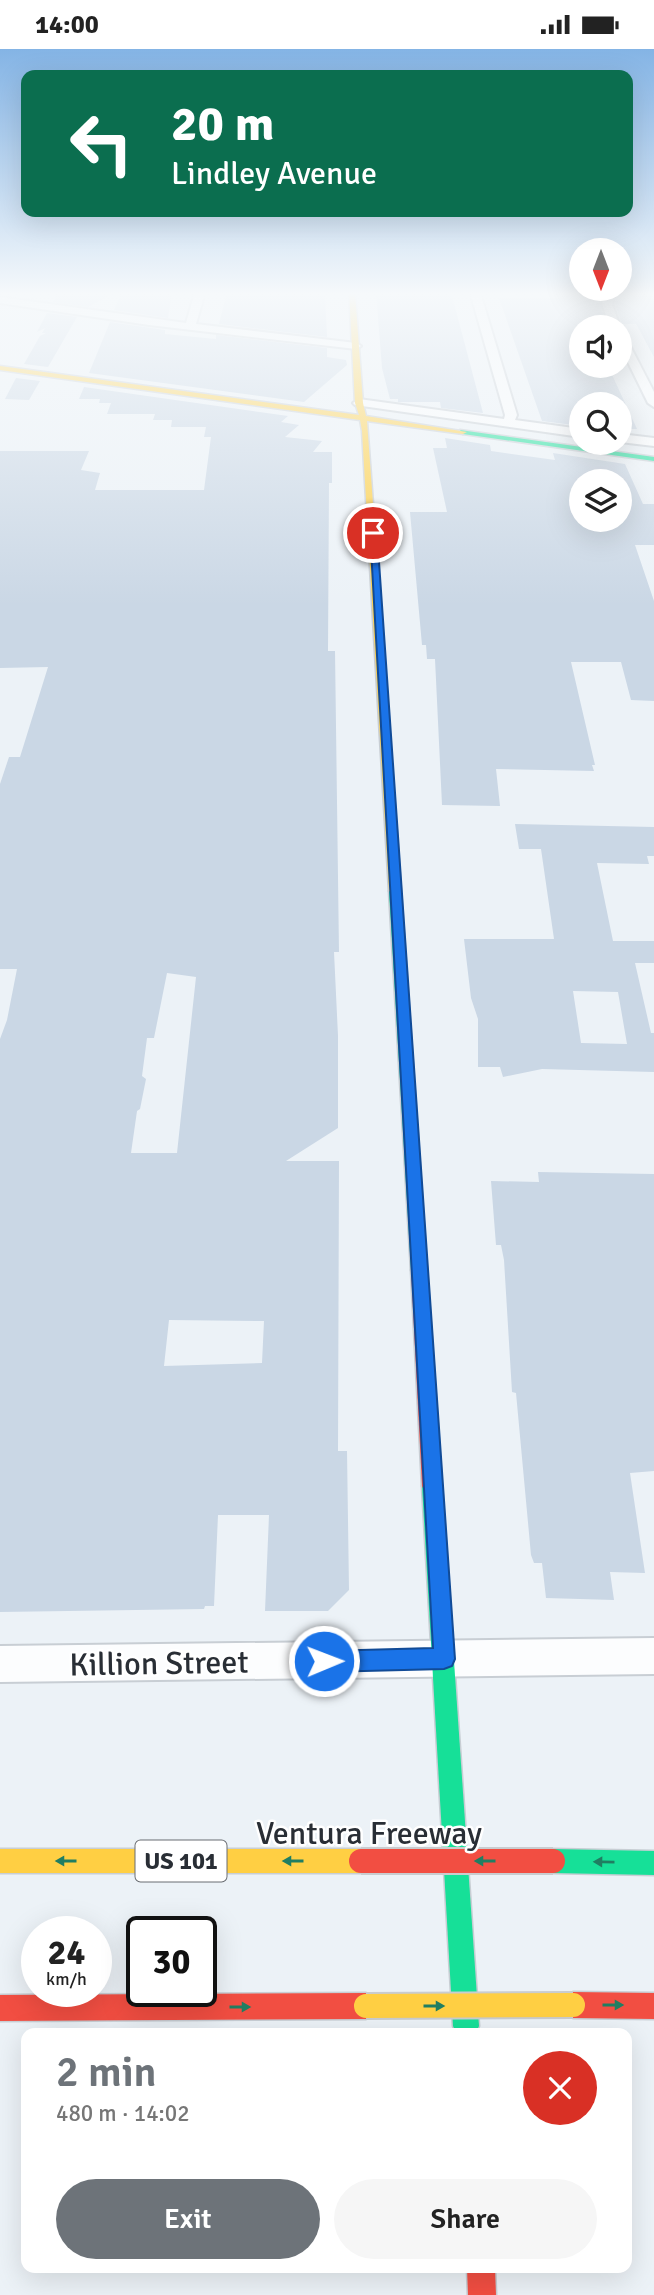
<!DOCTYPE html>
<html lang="en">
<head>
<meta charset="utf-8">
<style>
	body { margin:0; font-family:Signika,sans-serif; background:#f6f6f6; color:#222; height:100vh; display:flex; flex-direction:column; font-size:26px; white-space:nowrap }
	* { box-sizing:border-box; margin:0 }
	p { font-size:23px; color:#767676 }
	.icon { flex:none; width:38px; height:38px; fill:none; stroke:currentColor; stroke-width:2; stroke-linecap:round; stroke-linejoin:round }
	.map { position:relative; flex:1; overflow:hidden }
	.drawer { position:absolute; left:21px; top:1979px; width:611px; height:245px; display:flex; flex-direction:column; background:#fff; border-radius:14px; box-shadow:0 7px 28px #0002 }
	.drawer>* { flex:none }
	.top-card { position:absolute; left:21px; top:21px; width:612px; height:147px; border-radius:14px; box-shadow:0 7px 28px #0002; background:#0b6e4f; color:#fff; overflow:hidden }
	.needle { width:46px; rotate:180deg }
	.tools { position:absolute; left:569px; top:189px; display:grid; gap:14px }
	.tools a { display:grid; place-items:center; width:63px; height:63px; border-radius:50%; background:#fff; box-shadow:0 7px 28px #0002; font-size:35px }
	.speed { position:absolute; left:21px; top:1867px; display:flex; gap:14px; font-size:35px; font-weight:700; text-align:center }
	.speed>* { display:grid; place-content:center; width:91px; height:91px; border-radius:50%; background:#fff; box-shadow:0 7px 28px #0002; line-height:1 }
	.speed small { font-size:18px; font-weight:400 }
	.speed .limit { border:4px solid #111; border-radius:10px; background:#fff; color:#111 }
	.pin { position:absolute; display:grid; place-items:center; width:60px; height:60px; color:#fff; margin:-30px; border:4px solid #fff; border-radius:50%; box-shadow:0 2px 7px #0007 }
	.me { position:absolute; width:77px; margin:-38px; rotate:89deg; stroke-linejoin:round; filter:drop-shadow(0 0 5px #0008) }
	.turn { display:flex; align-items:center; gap:24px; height:147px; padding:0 35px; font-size:32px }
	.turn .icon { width:91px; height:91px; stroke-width:2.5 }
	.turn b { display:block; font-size:49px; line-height:60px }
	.round { display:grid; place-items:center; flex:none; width:74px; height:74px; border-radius:37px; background:#f6f6f6 }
	.overview { display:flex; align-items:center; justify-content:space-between; height:119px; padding:0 35px }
	h1 { font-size:42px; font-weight:600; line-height:52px; color:#6d7379 }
	.button { display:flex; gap:14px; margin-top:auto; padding:14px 35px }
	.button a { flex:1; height:80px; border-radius:42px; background:#6d7379; color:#fff; font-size:28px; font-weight:600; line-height:80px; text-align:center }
	.button a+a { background:#f6f6f6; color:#222 }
	.status { display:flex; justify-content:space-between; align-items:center; height:49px; padding:0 35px; background:#fff; direction:ltr }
	.status svg { height:19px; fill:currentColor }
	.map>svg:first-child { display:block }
	.building { fill:#cad7e5; fill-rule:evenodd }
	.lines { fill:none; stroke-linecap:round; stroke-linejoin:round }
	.street-casing { stroke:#c8ced4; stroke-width:4 }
	.fast-casing { stroke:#c8ced4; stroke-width:3 }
	.slow-casing { stroke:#c8ced4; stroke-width:3 }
	.jam-casing { stroke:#c8ced4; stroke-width:3 }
	.street { fill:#fcfdfe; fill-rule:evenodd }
	.fast { fill:#16e098; fill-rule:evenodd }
	.slow { fill:#ffcf43; fill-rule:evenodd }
	.jam { fill:#f24e42; fill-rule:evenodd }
	.slow-bridge-casing { stroke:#c9cccf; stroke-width:28; stroke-linecap:butt }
	.jam-bridge-casing { stroke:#c9cccf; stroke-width:28; stroke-linecap:butt }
	.slow-bridge { stroke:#ffcf43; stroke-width:24 }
	.jam-bridge { stroke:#f24e42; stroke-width:24 }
	.oneway { fill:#207e62 }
	.route { fill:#1a73e8; stroke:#114b97; stroke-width:2 }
	.labels { text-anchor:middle; stroke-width:5; stroke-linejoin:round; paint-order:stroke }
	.shield { fill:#fff; stroke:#696d72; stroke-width:2 }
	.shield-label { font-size:24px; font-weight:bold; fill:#292e35 }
	.near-street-label { font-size:32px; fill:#292e35; stroke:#fff }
</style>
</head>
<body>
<div class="status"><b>14:00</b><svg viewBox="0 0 49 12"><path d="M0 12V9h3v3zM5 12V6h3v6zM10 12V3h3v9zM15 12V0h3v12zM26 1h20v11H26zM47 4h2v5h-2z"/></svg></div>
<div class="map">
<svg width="654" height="2246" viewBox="0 0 654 2246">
	<rect width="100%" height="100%" fill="#ecf2f7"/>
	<g class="building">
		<path d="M122 243H172L168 269 114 261Z"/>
		<path d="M227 243H322L325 245 327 288 219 275Z"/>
		<path d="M376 243H451L483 364 441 359 440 353H398V350H390L382 319Z"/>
		<path d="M635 244 654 245V308L636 275H622L615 255 616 250 632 251Z"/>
		<path d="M57 245H112L88 258 53 253Z"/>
		<path d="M562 247 601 249 600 256 606 275 581 278V317H608L637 380H620V355H581V377L542 372 499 249H561Z"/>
		<path d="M47 264 77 268 48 318 24 315 40 287 46 284H42L45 279 37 283Z"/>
		<path d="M110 273 165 281V285L216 290V286L327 299V308L346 311 347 316 304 353 89 324Z"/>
		<path d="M16 329 40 332 29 351 5 350Z"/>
		<path d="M84 338 288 367 281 373 299 376 285 388 322 392 313 403H332V434H329L328 602H335L339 903H334L338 987V1079L286 1112H339L338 1402H347L349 1541 328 1562H265L269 1466H218L214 1557H205L204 1560 0 1563V990L7 971 17 920H0V735L9 708H20L48 618 0 619V402H89L81 421 100 424 95 441H204L211 388H204L206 378H171L172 371H153L155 365H107L111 354H99L100 350H79ZM167 924 196 928 177 1104H131L137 1062 140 1060 146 1030 142 1027 147 989H154ZM169 1271 264 1272 262 1314 164 1317Z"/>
		<path d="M445 389 490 396 491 402 555 411 553 404 625 415 643 455H654V496H635L654 552V652L631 651 621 613H571L595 716H592L594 722 496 720 500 757 442 756 435 610H427L426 596H422L410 463H447L433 399H447ZM581 432H620V471H581Z"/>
		<path d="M515 775 654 778V807H647L649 815 597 814 613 892H654V914H635L651 984H654V1023L542 1020 503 1028 500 1018H478V970L471 949 464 890H554L541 800H519ZM573 942 618 943 627 995 581 994Z"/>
		<path d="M538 1123 654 1125V1422L630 1424 645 1524 610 1523 614 1551 546 1549 542 1514H534L531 1506 516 1344 512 1343 504 1211 501 1196H496L491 1132 539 1133Z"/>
	</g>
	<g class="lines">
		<g class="street-casing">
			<g id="street">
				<path d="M195 243H205L196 275 356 294 361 297 356 300 149 276 0 254V248L186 274Z"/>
				<path d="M470 243H480L517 366 515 371 581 380V388L355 356 353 354 359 350 504 370 505 366Z"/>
				<path d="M606 243H616L612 255 620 278V279L610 278 602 255Z"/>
				<path d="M620 284 625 287 654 343V358L648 354 620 297Z"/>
				<path d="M620 385 654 389V397L620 393Z"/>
				<path d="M654 1589V1625L0 1633V1597Z"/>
			</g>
		</g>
		<g class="fast-casing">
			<g id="fast">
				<path d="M460 381 654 408V412L463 385Z"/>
				<path d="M395 838 401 842 427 1221 425 1226 419 1228 413 1226 411 1221 389 842Z"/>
				<path d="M432 1428 439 1430 442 1437 479 1977 476 1984H456L453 1977 422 1437 425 1430Z"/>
				<path d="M553 1800 654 1802V1826L553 1824 545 1820 541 1812 545 1804Z"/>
			</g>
		</g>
		<g class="slow-casing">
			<g id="slow">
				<path d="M349 243H355L363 354 366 367 467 383 463 385 367 372 401 842 395 846 389 842 362 382 360 371 0 321V317L359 366 355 354Z"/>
				<path d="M0 1800H361L369 1804 373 1812 369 1820 361 1824H0Z"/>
			</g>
		</g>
		<g class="jam-casing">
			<g id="jam">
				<path d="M419 1214 425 1216 427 1221 442 1437 439 1444 432 1446 425 1444 422 1437 411 1221 413 1216Z"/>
				<path d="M573 1943 654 1944V1970L573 1969 564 1965 560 1956 564 1947Z"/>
				<path d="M366 1944 375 1948 379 1957 375 1966 366 1970 0 1972V1946Z"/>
				<path d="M467 2219H495L496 2246H468Z"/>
			</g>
		</g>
		<use href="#street" class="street"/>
		<use href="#fast" class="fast"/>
		<use href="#slow" class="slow"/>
		<use href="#jam" class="jam"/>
		<g class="slow-bridge-casing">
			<path id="slow-bridge" d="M366 1957 573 1956"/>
		</g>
		<g class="jam-bridge-casing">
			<path id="jam-bridge" d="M361 1812H553"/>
		</g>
		<use href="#slow-bridge" class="slow-bridge"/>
		<use href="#jam-bridge" class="jam-bridge"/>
	</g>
	<defs><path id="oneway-solid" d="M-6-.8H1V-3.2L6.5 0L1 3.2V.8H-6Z" transform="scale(1.75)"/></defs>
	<g class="oneway">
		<use href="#oneway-solid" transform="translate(66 1812) rotate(-180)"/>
		<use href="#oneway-solid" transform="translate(293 1812) rotate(-180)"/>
		<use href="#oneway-solid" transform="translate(485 1812) rotate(180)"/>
		<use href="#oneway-solid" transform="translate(604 1813) rotate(-179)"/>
		<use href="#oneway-solid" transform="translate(613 1956)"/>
		<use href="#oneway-solid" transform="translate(434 1957)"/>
		<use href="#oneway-solid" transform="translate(240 1958)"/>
	</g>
	<linearGradient id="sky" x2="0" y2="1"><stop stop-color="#84b4e5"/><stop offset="0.44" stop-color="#f6f9fb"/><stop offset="1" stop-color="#f6f9fb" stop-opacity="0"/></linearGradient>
	<rect width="654" height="557" fill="url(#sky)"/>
	<path class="route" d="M370 482 377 484 455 1610 452 1617 444 1620 324 1623 316 1620 313 1612 316 1605 324 1602 433 1599Z"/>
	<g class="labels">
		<rect class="shield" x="135.5" y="1791.5" width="91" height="41" rx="5"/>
		<g class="shield-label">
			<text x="181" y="1820">US 101</text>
		</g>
		<g class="near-street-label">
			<text transform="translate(159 1614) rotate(-1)" y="11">Killion Street</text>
			<text x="369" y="1795">Ventura Freeway</text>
		</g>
	</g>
</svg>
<div class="tools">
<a><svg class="needle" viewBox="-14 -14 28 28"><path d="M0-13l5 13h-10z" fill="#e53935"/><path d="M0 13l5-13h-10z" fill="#767676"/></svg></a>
<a><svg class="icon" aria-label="sound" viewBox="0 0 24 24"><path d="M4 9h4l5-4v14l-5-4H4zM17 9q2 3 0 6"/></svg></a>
<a><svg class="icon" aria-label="search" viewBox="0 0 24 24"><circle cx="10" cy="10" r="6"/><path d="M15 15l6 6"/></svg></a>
<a><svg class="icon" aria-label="layers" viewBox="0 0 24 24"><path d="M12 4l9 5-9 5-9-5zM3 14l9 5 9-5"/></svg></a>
</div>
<div class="speed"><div>24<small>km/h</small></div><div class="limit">30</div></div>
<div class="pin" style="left:373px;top:484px;background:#d93025"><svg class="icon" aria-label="arrive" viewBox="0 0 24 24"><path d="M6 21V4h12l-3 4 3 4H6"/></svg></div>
<svg class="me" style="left:324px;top:1612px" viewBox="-20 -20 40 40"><circle r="17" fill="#1a73e8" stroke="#fff" stroke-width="3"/><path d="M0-11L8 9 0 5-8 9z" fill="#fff"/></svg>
<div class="top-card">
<div class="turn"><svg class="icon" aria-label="left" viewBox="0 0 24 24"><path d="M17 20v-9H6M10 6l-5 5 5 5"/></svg><div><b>20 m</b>Lindley Avenue</div></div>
</div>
<section class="drawer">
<div class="overview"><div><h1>2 min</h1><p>480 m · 14:02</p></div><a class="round" style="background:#d93025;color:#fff"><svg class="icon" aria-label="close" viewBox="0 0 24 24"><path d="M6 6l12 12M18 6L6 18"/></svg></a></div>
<div class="button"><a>Exit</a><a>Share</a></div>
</section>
</div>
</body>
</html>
